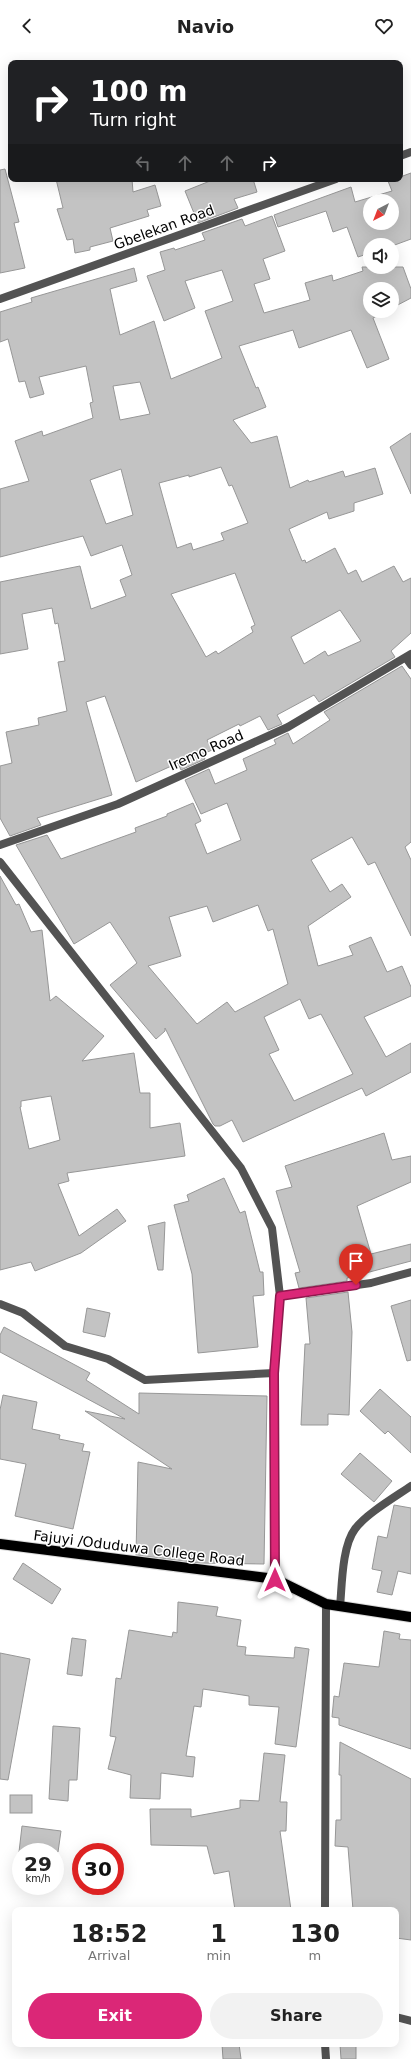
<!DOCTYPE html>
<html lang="en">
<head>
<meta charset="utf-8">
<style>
	body { margin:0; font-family:"DejaVu Sans",sans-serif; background:#f2f2f2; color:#222; height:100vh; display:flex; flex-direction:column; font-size:15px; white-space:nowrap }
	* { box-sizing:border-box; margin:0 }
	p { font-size:13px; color:#767676 }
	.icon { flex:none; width:22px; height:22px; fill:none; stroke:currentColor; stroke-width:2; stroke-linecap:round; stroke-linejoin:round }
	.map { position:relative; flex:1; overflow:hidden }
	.side { position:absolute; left:12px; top:1855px; width:387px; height:140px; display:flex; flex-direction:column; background:#fff; border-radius:8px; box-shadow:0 4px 16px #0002 }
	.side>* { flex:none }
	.hud { position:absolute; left:8px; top:8px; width:395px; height:122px; border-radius:8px; box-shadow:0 4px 16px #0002; background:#202124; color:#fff; overflow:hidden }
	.needle { width:26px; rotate:222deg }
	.buttons { position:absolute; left:363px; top:142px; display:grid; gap:8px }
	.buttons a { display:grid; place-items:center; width:36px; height:36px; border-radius:50%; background:#fff; box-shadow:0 4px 16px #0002; font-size:20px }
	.speed { position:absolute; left:12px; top:1791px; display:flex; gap:8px; font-size:20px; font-weight:700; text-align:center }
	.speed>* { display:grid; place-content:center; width:52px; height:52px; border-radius:50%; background:#fff; box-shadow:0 4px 16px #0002; line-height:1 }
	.speed small { font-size:10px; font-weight:400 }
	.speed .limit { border:6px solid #d22; background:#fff; color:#111 }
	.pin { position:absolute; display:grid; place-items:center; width:34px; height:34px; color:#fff; margin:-41px -17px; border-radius:50% 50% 50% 0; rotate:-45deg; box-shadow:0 0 4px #0007 }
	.pin .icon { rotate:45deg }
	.me { position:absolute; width:44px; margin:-22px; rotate:0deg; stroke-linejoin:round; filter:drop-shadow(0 0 3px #0008) }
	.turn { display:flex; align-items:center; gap:14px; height:84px; padding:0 16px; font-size:18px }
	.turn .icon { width:52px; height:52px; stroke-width:2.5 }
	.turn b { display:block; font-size:28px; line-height:34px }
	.lanes { display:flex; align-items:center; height:38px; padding:0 16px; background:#0003; justify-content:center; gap:20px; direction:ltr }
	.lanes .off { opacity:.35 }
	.eta { display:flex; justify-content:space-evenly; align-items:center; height:68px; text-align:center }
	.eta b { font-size:24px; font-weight:800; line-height:28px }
	.action { display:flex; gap:8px; margin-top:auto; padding:8px 16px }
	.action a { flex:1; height:46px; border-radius:24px; background:#db2777; color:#fff; font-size:16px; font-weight:800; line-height:46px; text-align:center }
	.action a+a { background:#f2f2f2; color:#222 }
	header { display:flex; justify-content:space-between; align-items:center; height:52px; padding:0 16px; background:#fff; font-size:18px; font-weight:800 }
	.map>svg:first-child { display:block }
	.building { fill:#c3c3c3; stroke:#979797; fill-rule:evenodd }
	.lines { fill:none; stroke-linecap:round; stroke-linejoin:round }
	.primary-casing { stroke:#dbdbdb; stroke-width:12 }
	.minor { stroke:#535353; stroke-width:8 }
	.primary { stroke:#000; stroke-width:10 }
	.route-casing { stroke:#8e194d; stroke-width:10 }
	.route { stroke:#db2777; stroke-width:7 }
	.labels { text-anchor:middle; stroke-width:3; stroke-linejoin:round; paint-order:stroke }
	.street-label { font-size:14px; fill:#000; stroke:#fff }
</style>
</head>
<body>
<header><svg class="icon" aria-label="back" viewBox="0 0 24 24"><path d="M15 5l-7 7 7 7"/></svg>Navio<svg class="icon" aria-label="heart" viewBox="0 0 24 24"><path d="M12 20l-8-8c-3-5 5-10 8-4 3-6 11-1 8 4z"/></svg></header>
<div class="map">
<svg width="411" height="2007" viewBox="0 0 411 2007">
	<rect width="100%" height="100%" fill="#fff"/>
	<g class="building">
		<path d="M5 117 19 170 14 171 25 216 0 221V118Z"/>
		<path d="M411 121V187L392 194 370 193V201L358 205 347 175 333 180 326 159 278 175 274 163 351 135 355 150 392 139 388 129 400 127V125ZM370 149H392V171H370Z"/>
		<path d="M56 127H132L133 140 155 133 161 154 147 158 149 164 110 176 113 189 90 195V198L75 201 73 187 67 188 57 157 63 156Z"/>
		<path d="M215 127H253L257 140 234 147 238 156 198 171 185 139Z"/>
		<path d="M272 164 285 199 263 207 270 227 254 232 264 261 310 248 305 231 332 223 333 229 363 219 362 215H403L411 237V246L392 256V237H370V259H386L373 266 389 307 367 316 351 278 299 296 293 278 239 294 256 336 258 335 266 355 233 368 251 391 277 384 290 436 308 428 309 430 343 419 345 425 375 416 383 442 354 451V459L329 467 327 460 289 477 302 509 305 508 306 511 335 496 348 522 356 518 362 530 394 514 403 530 411 526V581L391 599 395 605 319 650 314 643 277 663 282 672 268 678 260 664 240 674 239 672 207 688 212 698 203 702 205 707 181 718 178 711 136 730 105 644 86 650 112 743 37 766 41 773 10 784 0 766V714L12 711 6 680 39 673 38 666 67 659 58 610 65 609 58 571 55 572 52 556 22 562 28 597 0 602V530L80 514 91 557 126 544 120 528 132 523 122 493 91 504 83 484 0 505V437L29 429 15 389 42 379 43 384 93 366 90 351 93 350 86 314 39 325 44 342 30 346 25 329 19 330 8 287 0 290V260L32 250 31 246 134 216 137 229 110 237 120 283 154 269 171 327 222 306 205 259 233 249 222 218 185 229 195 256 164 269 147 224 165 218 160 200 174 196 175 198 205 188 202 181 242 167 245 174ZM140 330 150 362 120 368 113 334ZM221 415 229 434 232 433 248 471 221 481 224 488 193 498 191 491 177 496 159 431 189 423V425ZM121 417 133 463 106 472 90 428ZM235 521 255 573 251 575 253 580 218 602 216 599 206 605 171 542ZM340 558 361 589 328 604 325 599 304 612 291 585Z"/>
		<path d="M411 381V442L390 395Z"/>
		<path d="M402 614 411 627V790L405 795 411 808V884L375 810 368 813 352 785 311 808 330 840 342 832 351 845 308 874 318 914 353 903 349 894 371 885 387 920 402 914 411 935V944L364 965 386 1005 411 991V1020L366 1044 362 1036 243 1090 232 1068 220 1074H215L213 1072 165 976V979L156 987 110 933 137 911 110 870 74 892 16 793 47 783 61 807 136 780 135 776 167 764V762L193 751 201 769 195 772 207 802 241 788 227 751 201 762 185 728 209 717 215 732 247 718 243 707 276 692 274 688 288 681 293 692 330 668 324 660ZM258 853 268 879 273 877 288 932 235 960 227 950 197 972 148 914 181 904 169 865 207 854 213 870ZM300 947 309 967 321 962 353 1022 294 1049 269 1002 279 998 264 965Z"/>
		<path d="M0 824 16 853 19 852 31 880 42 878 50 949 56 944 104 984 82 1009 134 1001 140 1041H150V1076L180 1071 185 1104 67 1121 69 1129 58 1132 79 1184 117 1157 126 1169 81 1201 35 1219 31 1210 0 1218ZM51 1044 60 1088 29 1097 20 1055H21V1049Z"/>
		<path d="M384 1081 392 1108 411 1104V1130L357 1154 371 1202 411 1192V1209L347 1226V1229L299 1236 295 1221 300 1220 276 1139 292 1135 285 1114Z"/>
		<path d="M224 1126 240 1161 245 1159 260 1220H263L264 1243 253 1244 258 1295 198 1301 192 1222 174 1153 189 1149 187 1143Z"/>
		<path d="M165 1170 163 1218H158L148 1174Z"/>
		<path d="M348 1240 352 1280 349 1363 328 1362V1373H301L305 1292H310L306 1246Z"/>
		<path d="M411 1248V1308L407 1309 391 1254Z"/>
		<path d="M87 1256 110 1261 105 1285 83 1280Z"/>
		<path d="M4 1275 90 1321 86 1328 139 1362V1341L267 1344 264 1512 199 1511 136 1503 138 1410 172 1417 85 1359 125 1367 0 1300V1283Z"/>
		<path d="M380 1337 411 1365V1401L388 1379 385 1382 360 1359Z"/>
		<path d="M3 1343 37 1350 32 1377 60 1383 59 1387 84 1392 82 1399 90 1400 73 1477 15 1464 26 1412 0 1407V1358Z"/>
		<path d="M360 1401 392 1429 374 1450 341 1422Z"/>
		<path d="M394 1453 411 1456V1522L398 1519 392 1543 377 1540 382 1519 372 1517 378 1484 387 1486Z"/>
		<path d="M23 1511 61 1537 52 1552 13 1527Z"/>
		<path d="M178 1550 218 1555 216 1564 241 1568 237 1594 246 1595 245 1603 294 1606 295 1595 309 1597 296 1695 275 1692 279 1655 249 1653V1644L203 1637 201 1655 194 1654 186 1704 195 1705 193 1725 161 1721 160 1747 130 1746 131 1723 108 1717 116 1685 110 1684 116 1626 121 1627 129 1578 172 1585 173 1580 177 1581Z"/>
		<path d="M384 1579 400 1582 399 1587 411 1588V1697L339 1673V1666L332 1665 334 1644 339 1645 344 1611 379 1615Z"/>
		<path d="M72 1586 86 1588 82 1624 67 1622Z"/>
		<path d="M0 1601 30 1607 8 1728 0 1727Z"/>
		<path d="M53 1674 80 1676 77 1728H69L68 1749 49 1747Z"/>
		<path d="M340 1690 411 1727V1888L396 1886V1858H353L348 1795 335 1794 336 1768H341V1723H339Z"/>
		<path d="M264 1701 285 1703 280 1750H287L286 1779H280L291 1858H235L229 1819 214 1822 207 1794 151 1793 150 1757H191V1765L240 1756V1748L259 1749Z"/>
		<rect x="10" y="1743" width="22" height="18"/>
		<path d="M22 1774 61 1779 58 1800H19Z"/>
		<path d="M222 1992H239L241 2007H223Z"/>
		<path d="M340 1992H356V2007H341Z"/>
	</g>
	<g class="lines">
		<g class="primary-casing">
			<path id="primary" d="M0 1492 275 1527 326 1552 411 1565"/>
		</g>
		<g class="minor">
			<path d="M400 104 411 100"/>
			<path d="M0 247 336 127"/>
			<path d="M406 606 411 613"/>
			<path d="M0 793 118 752 288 675 411 602"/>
			<path d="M0 810 241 1116 272 1176 280 1244 274 1321 275 1527"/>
			<path d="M280 1244 371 1231 411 1220"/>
			<path d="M0 1252 23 1261 65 1294 108 1307 145 1328 274 1321"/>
			<path d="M340 1555C342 1533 342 1494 355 1477 366 1462 395 1445 411 1434"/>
			<path d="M325 1858 326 1552"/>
			<path d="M396 1965 411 1969"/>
			<path d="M325 1992 326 2007"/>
		</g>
		<use href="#primary" class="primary"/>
	</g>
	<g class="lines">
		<g class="route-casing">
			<path id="route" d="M275 1528 274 1321 280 1244 356 1233"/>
		</g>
		<use href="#route" class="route"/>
	</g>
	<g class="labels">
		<g class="street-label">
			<text transform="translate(164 175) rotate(-20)" y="5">Gbelekan Road</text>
			<text transform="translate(206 698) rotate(-24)" y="5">Iremo Road</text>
			<text transform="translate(139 1496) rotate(7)" y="5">Fajuyi /Oduduwa College Road</text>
		</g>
	</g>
</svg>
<div class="buttons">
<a><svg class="needle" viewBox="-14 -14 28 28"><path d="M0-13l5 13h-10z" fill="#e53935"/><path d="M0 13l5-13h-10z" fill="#767676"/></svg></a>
<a><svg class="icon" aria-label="sound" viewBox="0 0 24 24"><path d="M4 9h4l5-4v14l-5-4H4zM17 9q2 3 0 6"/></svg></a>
<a><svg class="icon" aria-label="layers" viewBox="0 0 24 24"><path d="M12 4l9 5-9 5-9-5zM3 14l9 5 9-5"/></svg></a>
</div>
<div class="speed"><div>29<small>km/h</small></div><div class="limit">30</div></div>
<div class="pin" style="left:356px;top:1233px;background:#d93025"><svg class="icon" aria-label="arrive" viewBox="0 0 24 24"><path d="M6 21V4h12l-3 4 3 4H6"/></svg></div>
<svg class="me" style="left:275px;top:1528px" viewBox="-20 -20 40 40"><path d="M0-17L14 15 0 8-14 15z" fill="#db2777" stroke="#fff" stroke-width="4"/></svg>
<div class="hud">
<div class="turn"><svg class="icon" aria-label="right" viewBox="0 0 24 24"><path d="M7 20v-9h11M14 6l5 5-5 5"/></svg><div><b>100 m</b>Turn right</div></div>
<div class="lanes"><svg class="icon off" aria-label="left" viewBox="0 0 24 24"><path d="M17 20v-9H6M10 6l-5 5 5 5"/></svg><svg class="icon off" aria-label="ahead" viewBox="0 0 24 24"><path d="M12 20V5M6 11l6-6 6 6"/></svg><svg class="icon off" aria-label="ahead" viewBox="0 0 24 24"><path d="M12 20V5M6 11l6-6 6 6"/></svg><svg class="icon" aria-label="right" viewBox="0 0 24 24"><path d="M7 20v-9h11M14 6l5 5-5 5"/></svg></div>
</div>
<section class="side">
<div class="eta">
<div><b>18:52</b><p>Arrival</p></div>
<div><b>1</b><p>min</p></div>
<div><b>130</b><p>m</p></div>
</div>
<div class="action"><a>Exit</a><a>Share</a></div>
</section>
</div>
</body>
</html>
